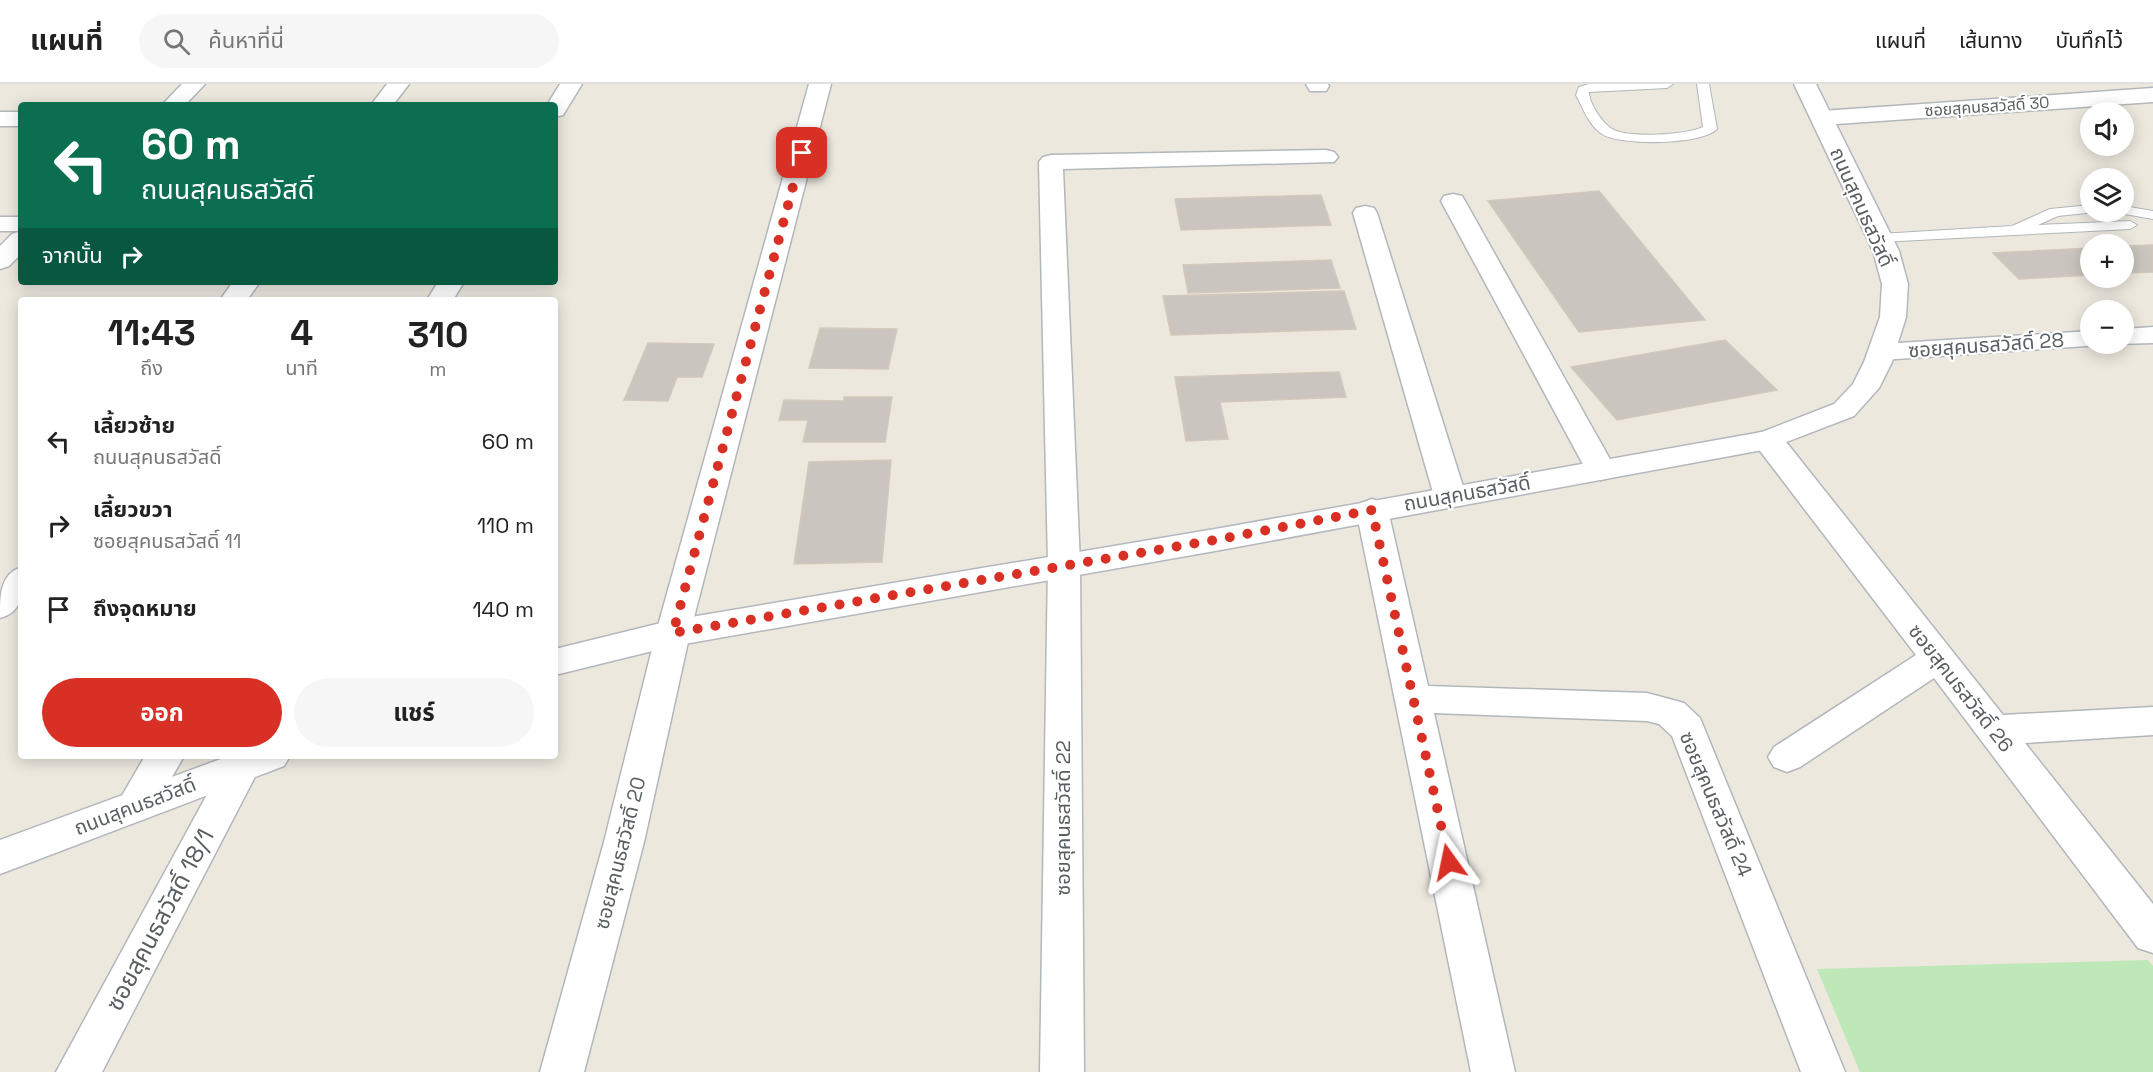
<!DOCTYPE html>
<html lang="th">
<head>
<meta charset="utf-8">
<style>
	body { margin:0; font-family:"Space Grotesk","Noto Sans Thai",sans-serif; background:#f6f6f6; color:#222; height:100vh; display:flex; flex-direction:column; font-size:22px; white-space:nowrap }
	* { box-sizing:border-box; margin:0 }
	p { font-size:20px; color:#767676 }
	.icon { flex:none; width:33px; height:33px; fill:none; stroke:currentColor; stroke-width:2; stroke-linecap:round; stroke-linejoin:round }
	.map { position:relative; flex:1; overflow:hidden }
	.panel { position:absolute; left:18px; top:213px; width:540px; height:462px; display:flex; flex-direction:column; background:#fff; border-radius:6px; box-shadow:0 3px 15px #0003 }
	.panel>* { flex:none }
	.banner { position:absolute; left:18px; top:18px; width:540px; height:183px; border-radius:6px; box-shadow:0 3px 15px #0003; background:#0b6e4f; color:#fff; overflow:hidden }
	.fabs { position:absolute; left:2080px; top:18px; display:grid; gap:12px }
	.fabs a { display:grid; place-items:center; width:54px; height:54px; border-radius:50%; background:#fff; box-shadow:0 3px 15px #0003; font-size:30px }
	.pin { position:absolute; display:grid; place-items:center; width:51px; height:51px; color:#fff; margin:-26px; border-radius:12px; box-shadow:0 3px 9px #0006 }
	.me { position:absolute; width:66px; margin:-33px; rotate:348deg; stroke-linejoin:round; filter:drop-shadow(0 0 4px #0008) }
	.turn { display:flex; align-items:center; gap:21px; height:126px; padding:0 24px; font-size:27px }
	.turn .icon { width:78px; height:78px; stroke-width:2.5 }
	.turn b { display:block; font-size:42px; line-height:51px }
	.then { display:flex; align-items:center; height:57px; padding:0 24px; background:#0003; gap:12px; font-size:22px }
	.eta { display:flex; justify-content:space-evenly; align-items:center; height:102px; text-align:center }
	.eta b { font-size:36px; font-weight:700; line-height:42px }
	.cta { display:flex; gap:12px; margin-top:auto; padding:12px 24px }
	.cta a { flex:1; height:69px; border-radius:36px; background:#d93025; color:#fff; font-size:24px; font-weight:700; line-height:69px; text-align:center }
	.cta a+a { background:#f6f6f6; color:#222 }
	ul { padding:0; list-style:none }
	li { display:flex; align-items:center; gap:18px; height:84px; padding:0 24px }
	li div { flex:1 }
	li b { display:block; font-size:22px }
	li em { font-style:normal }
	header { display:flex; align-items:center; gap:36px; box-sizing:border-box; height:84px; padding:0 30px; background:#fff; border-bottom:2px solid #e0e0e0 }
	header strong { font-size:28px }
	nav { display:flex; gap:33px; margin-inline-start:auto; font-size:21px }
	.search { width:420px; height:54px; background:#f6f6f6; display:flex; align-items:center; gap:15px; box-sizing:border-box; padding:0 21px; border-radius:33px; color:#767676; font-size:22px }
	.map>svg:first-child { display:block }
	.green { fill:#bee8b7 }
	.building { fill:#cac5be; stroke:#d2c8bc; stroke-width:1.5 }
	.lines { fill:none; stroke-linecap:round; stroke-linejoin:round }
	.lane-casing { stroke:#b2b7bb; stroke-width:2 }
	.street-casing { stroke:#b2b7bb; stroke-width:3 }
	.secondary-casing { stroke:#b3b8be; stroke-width:3 }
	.lane { fill:#fff; fill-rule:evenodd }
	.street { fill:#fff; fill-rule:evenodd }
	.secondary { fill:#fff; fill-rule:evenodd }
	.route { stroke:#d93025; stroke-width:10; stroke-dasharray:0 18 }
	.labels { text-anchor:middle; stroke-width:4.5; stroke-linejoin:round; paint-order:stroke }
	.far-street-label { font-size:16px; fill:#585e62; stroke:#fff }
	.street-label { font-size:20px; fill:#585e62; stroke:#fff }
	.near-street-label { font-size:24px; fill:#585e62; stroke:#fff }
</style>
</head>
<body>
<header>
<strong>แผนที่</strong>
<div class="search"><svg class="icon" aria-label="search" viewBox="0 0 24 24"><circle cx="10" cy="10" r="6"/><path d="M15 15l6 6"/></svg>ค้นหาที่นี่</div>
<nav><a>แผนที่</a><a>เส้นทาง</a><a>บันทึกไว้</a></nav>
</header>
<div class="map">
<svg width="2153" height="988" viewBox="0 0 2153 988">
	<rect width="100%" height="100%" fill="#ede8de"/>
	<path class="green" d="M2148 876 2153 882V988H1860L1817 885Z"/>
	<g class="building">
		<path d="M1599 107 1705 236 1579 248 1488 117Z"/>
		<path d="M1321 111 1331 141 1181 146 1175 115Z"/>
		<path d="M2153 161V188L2124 189V162Z"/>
		<path d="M2091 164V191L2019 195 1993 169Z"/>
		<path d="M1331 176 1340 204 1188 209 1183 181Z"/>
		<path d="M1344 207 1356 245 1171 251 1163 212Z"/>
		<path d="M820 244 897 245 888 285 809 284Z"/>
		<path d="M1725 256 1777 306 1617 336 1571 283Z"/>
		<path d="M648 259 714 260 702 293H677L668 317 624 316Z"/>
		<path d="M1339 288 1346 313 1220 318 1228 355 1186 357 1175 293Z"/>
		<path d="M844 313H892L885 358H803L808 336H779L784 316 844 317Z"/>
		<path d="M891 376 882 478 794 480 809 378Z"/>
	</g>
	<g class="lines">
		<g class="lane-casing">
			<g id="lane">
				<path d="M1589 0H1673L1667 4 1589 8C1589 19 1603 41 1614 46 1631 54 1686 51 1703 43L1697 0H1709L1717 45C1702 61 1620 62 1602 50 1589 42 1583 24 1576 11L1579 3Z"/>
				<path d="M2091 121V128H2096L2058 132 2038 141 2130 137 2137 141 2130 145 1880 158 1873 154 1880 150 2012 142 2050 125Z"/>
				<path d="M2124 122 2153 127V135L2119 129 2124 128Z"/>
			</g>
		</g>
		<g class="street-casing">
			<g id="street">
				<path d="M182 0H205L185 21H162Z"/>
				<path d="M387 0H409L393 21H371Z"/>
				<path d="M560 0H582L563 31 555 33V21H547Z"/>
				<path d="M809 0H831L690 549 644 758 584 988H540L604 758 656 549Z"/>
				<path d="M1306 0H1328L1329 2 1326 7H1310Z"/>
				<path d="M2153 4V18L1822 41 1814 39 1811 34 1814 29 1822 27Z"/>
				<rect x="0" y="28" width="21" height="14"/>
				<path d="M1326 66 1334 68 1338 73 1334 78 1063 85 1080 480 1084 988H1040L1048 480 1039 78 1043 73 1051 71Z"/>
				<path d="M1453 110 1462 112 1465 117 1616 386 1612 393 1601 396 1590 393 1586 386 1441 117 1444 112Z"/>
				<path d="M1365 122 1374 124 1377 129 1466 412 1461 419 1450 422 1439 419 1434 412 1353 129 1356 124Z"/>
				<rect x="0" y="133" width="21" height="14"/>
				<path d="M21 147V170L9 182 0 185V162L12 150Z"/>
				<path d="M233 198H260L247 216H220Z"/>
				<path d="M438 198H464L453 216H427Z"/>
				<path d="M2153 243V259L2117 260H2124V245Z"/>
				<path d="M2091 247V260L2101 261 1882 276 1872 274 1868 268 1872 262 1882 260Z"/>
				<path d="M1768 347 1779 349 2003 631 2153 623V651L2025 659 2153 820V869L2138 864 1934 594 1800 683 1787 688 1774 683 1768 673 1774 663 1916 571 1757 363 1753 356 1757 349Z"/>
				<path d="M1372 415 1383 419 1388 426 1428 602 1647 609 1684 619 1700 634 1845 988H1801L1672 652 1659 640 1647 637 1434 629 1515 988H1471L1356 426 1361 419Z"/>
				<path d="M21 483C21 506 26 527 0 534 0 511 0 491 21 483Z"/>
				<path d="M145 672H184L149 733 135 738 121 733 116 722Z"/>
				<path d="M228 672H254L260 683 102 988H56Z"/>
			</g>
		</g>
		<g class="secondary-casing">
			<g id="secondary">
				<path d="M1794 0H1816L1899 167 1908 200 1906 233 1892 278 1879 304 1854 332 1768 365 1215 467 673 562 555 591V565L673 536 1215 445 1762 348 1834 320 1853 300 1864 278 1880 233 1882 200 1873 167Z"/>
				<path d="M229 672H290L284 682 0 790V756Z"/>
			</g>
		</g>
		<use href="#lane" class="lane"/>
		<use href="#street" class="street"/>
		<use href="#secondary" class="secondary"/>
	</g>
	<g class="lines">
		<path class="route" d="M802 69 673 549 1215 456 1372 426 1449 778"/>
	</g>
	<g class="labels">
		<g class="far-street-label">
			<text transform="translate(1987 22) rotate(-4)" y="6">ซอยสุคนธสวัสดิ์ 30</text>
		</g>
		<g class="street-label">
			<text transform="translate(1862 123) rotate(66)" y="7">ถนนสุคนธสวัสดิ์</text>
			<text transform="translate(1986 261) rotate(-4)" y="7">ซอยสุคนธสวัสดิ์ 28</text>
			<text transform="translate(1467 409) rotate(-10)" y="7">ถนนสุคนธสวัสดิ์</text>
			<text transform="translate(1961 604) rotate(52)" y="7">ซอยสุคนธสวัสดิ์ 26</text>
			<text transform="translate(1716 720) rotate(67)" y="7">ซอยสุคนธสวัสดิ์ 24</text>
			<text transform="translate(135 722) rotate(-21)" y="7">ถนนสุคนธสวัสดิ์</text>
			<text transform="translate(1063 734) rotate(-90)" y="7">ซอยสุคนธสวัสดิ์ 22</text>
			<text transform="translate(620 769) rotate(-76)" y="7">ซอยสุคนธสวัสดิ์ 20</text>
		</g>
		<g class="near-street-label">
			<text transform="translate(160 836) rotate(-62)" y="8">ซอยสุคนธสวัสดิ์ 18/1</text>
		</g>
	</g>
</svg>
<div class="fabs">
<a><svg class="icon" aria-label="sound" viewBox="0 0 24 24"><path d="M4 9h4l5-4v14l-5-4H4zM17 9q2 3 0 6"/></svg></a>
<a><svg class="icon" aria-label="layers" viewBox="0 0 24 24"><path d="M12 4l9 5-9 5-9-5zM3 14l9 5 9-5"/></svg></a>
<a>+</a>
<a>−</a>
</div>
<div class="pin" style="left:802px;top:69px;background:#d93025"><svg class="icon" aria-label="arrive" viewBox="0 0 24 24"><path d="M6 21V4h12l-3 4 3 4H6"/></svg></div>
<svg class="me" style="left:1449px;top:778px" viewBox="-20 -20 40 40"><path d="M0-17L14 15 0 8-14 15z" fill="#d93025" stroke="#fff" stroke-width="4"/></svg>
<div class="banner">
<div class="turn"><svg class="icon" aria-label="left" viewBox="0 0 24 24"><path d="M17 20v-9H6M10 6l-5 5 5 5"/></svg><div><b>60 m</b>ถนนสุคนธสวัสดิ์</div></div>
<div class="then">จากนั้น<svg class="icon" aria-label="right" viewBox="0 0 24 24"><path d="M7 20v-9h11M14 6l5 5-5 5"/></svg></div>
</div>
<section class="panel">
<div class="eta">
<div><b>11:43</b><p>ถึง</p></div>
<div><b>4</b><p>นาที</p></div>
<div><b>310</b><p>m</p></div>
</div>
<ul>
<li><svg class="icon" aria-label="left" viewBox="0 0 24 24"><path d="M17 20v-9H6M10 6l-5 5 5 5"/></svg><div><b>เลี้ยวซ้าย</b><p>ถนนสุคนธสวัสดิ์</p></div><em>60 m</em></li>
<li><svg class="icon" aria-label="right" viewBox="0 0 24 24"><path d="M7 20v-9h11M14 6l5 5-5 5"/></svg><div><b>เลี้ยวขวา</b><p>ซอยสุคนธสวัสดิ์ 11</p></div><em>110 m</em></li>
<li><svg class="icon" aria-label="arrive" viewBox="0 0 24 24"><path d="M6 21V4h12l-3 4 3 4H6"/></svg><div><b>ถึงจุดหมาย</b></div><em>140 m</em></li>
</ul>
<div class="cta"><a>ออก</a><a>แชร์</a></div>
</section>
</div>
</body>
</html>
